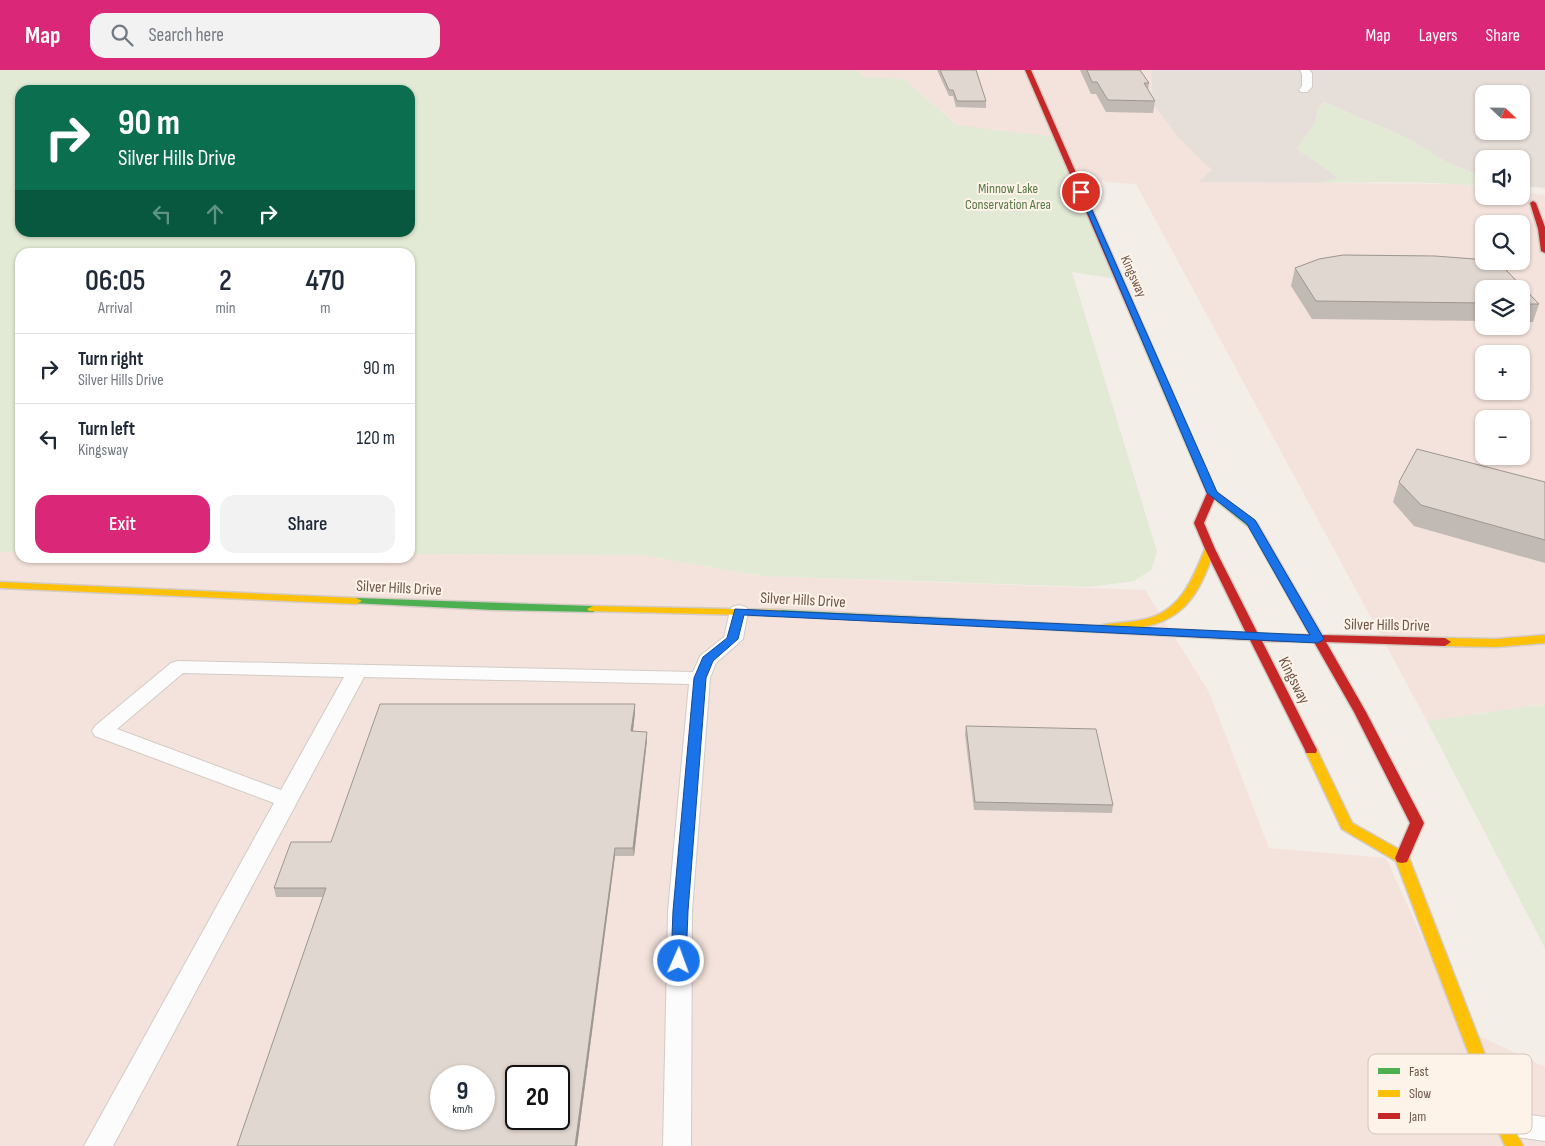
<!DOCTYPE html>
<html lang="en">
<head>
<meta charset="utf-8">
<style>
	body { margin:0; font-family:"Sofia Sans Condensed",sans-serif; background:#f2f2f3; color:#1f2937; height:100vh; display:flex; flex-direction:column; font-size:19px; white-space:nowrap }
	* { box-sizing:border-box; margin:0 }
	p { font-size:16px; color:#747a83 }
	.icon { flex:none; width:28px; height:28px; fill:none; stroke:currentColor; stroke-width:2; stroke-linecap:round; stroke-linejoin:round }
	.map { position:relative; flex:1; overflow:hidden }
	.details { position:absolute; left:15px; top:178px; width:400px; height:315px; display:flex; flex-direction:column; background:#fff; border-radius:15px; box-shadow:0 1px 4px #0004 }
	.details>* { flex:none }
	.top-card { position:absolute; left:15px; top:15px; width:400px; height:152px; border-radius:15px; box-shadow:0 1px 4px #0004; background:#0b6e4f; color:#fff; overflow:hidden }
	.needle { width:32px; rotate:112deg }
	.controls { position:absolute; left:1475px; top:15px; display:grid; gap:10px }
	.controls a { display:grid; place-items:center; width:55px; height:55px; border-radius:10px; background:#fff; box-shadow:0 1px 4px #0004; font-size:25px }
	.speed { position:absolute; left:430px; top:995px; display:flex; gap:10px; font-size:25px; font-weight:700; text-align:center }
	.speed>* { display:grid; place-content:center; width:65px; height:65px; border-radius:50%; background:#fff; box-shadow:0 1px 4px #0004; line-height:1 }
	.speed small { font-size:12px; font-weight:400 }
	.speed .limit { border:2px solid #111; border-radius:8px; background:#fff; color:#111 }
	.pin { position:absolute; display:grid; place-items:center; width:42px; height:42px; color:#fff; margin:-21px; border:2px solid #fff; border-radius:50%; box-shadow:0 1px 5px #0007 }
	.me { position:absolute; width:55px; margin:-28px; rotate:2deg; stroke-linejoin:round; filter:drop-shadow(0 0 4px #0008) }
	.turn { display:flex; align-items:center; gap:18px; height:105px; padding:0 20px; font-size:22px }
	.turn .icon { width:65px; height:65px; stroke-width:2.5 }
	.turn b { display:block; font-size:35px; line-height:42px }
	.lanes { display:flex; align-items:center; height:48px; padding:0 20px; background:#0003; justify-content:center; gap:25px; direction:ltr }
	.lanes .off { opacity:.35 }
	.eta { display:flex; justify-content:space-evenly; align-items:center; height:85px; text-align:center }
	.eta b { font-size:30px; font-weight:600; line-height:35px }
	.cta { display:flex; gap:10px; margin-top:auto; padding:10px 20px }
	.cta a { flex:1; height:58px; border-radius:15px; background:#db2777; color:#fff; font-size:20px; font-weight:600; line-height:58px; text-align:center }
	.cta a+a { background:#f2f2f3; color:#1f2937 }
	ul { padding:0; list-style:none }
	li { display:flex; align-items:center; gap:15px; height:70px; padding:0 20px; border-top:1px solid #e0e1e3 }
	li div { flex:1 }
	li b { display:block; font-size:19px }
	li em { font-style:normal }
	header { display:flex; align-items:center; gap:30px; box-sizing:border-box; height:70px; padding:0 25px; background:#db2777; color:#fff }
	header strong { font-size:24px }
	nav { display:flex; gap:28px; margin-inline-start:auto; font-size:18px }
	.search { width:350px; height:45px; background:#f2f2f3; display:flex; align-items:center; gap:12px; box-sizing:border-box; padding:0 18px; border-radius:15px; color:#747a83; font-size:19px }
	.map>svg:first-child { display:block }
	.commercial { fill:#f4e3dc; fill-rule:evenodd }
	.industrial { fill:#e6ded9; fill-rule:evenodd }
	.green { fill:#e2e9d4; fill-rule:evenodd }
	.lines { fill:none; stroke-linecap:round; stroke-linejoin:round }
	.lane-casing { stroke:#d2cbc5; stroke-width:2 }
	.fast-casing { stroke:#d3cbc4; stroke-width:3 }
	.slow-casing { stroke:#d3cbc4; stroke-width:3 }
	.jam-casing { stroke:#d3cbc4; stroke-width:3 }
	.lane { fill:#fdfcfc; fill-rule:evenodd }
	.fast { fill:#4caf50; fill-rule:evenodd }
	.slow { fill:#ffc107; fill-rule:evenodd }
	.jam { fill:#c62828; fill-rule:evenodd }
	.wall { fill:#c1b9b3 }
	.shaded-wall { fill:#9d9692 }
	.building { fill:#e0d7d0; stroke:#9d9692; fill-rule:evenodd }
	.route { fill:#1a73e8; stroke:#114b97 }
	.labels { text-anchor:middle; stroke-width:4; stroke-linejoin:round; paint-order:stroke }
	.far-park-label { font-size:14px; fill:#597947; stroke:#fdf3e8 }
	.far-street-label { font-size:14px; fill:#6f564b; stroke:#fdf3e8 }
	.street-label { font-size:16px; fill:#6f564b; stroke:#fdf3e8 }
	.key { fill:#fdf3e8; stroke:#d2c4b9; stroke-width:1 }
	.key-label { font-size:14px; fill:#6f564b }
</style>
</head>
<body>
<header>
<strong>Map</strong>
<div class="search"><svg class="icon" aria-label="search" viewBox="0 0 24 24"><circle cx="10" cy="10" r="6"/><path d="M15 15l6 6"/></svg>Search here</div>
<nav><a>Map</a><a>Layers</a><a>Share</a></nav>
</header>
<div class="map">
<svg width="1545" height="1076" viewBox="0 0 1545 1076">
	<rect width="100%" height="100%" fill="#f4eee8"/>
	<g class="commercial">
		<path d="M856 0H1151L1153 34 1212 100 1198 112 1458 114 1484 117V126H1521V122L1545 125V634L1427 651 1136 114 1078 110 961 58 904 9 865 7ZM1484 154H1521V191H1484ZM1484 219H1521V256H1484ZM1484 284H1521V321H1484ZM1484 349H1521V386H1484Z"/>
		<path d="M0 474 20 475V488H410V484L640 485 761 506 1145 520 1209 622 1269 778 1386 788 1463 958 1545 997V1076H0ZM441 1006H484V1049H441ZM516 1006H559V1049H516Z"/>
	</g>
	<path class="industrial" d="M1151 0H1545V118L1521 116V89H1484V108L1443 90 1407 68 1324 32 1318 39 1315 53 1297 79 1339 108 1318 113 1198 112 1212 100 1180 69 1153 34ZM1484 24H1521V61H1484Z"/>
	<g class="green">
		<path d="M0 0H856L865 7 904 9 957 55 1056 67 1117 209 1072 202 1157 482 1151 500 1134 511 1090 517 761 506 640 485 410 484V182H20V482H0ZM20 20H410V162H20Z"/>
		<path d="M1324 32 1407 68 1443 90 1484 108V117C1429 110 1373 113 1318 113L1338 108 1297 79 1315 53 1318 39Z"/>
		<path d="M1545 634V878L1427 651Z"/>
	</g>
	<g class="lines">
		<g class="lane-casing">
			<g id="lane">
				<path d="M1300 0H1309L1312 3V17L1307 22H1301L1299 20 1302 16V4Z"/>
				<path d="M739 535 746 537 748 541 743 569 716 593 710 608 692 841 691 1076H663L668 841 689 614 364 607 113 1076H84L274 733 95 666 92 661 95 656 171 593 178 591 693 602 700 586 724 567 730 541 732 537ZM183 603 344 607 281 720 117 659Z"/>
				<path d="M1503 1041 1545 1047V1071L1503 1065 1493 1062 1489 1053 1493 1044Z"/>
			</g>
		</g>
		<g class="fast-casing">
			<g id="fast">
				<path d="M1138 258 1145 260 1216 422 1257 453 1258 455 1257 457H1249L1207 423 1137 260Z"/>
				<path d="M356 528 593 536 599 539 593 542 494 540 352 533 350 531 352 529Z"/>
				<path d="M780 540 1098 556 1104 559 1098 562 776 545 774 543Z"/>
			</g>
		</g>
		<g class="slow-casing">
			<g id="slow">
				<path d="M1210 476 1215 479C1198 526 1184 553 1130 559 1121 560 1108 563 1099 560L1097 558 1099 556C1113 552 1127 553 1141 550 1179 544 1192 511 1205 479Z"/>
				<path d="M0 512 356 528 362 531 356 534 0 518Z"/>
				<path d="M593 536 780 540 786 543 780 546 589 541 587 539Z"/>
				<path d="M1545 565V573L1496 577 1445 576 1439 572 1445 568 1496 569Z"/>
				<path d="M1311 676 1316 677 1317 680 1352 753 1407 784 1409 788 1511 1052 1523 1076H1505L1495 1053 1396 791 1342 759 1305 680 1306 677Z"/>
			</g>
		</g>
		<g class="jam-casing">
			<g id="jam">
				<path d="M1025 0H1031L1145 260 1144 262 1137 260Z"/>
				<path d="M1533 131 1536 133 1545 157V183L1541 181 1538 159 1530 133Z"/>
				<path d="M1212 420 1217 423 1204 453 1215 479 1258 564 1310 565 1248 455 1253 452 1258 455 1322 565 1445 568 1451 572 1445 576 1326 572 1366 642 1424 753 1407 792 1402 793 1397 792 1395 788 1410 753 1354 642 1314 572 1262 571 1317 680 1316 683H1306L1305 680 1250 570 1098 562 1092 559 1098 556 1246 563 1205 479 1194 453 1207 423Z"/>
			</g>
		</g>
		<use href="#lane" class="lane"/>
		<use href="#fast" class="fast"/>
		<use href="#slow" class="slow"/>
		<use href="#jam" class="jam"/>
	</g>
	<g class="wall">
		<path d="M937 0H976L986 31V38L956 37 953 26H949Z"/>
		<path d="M1080 0H1140L1149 13 1148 20 1155 31 1153 43 1106 42 1096 24H1091Z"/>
		<path d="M1343 185 1435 186 1474 189 1505 199 1539 234 1533 252H1521V219H1484V251L1312 249 1291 216 1295 198 1319 189Z"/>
		<path d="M1399 412H1545V493L1414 456 1393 432Z"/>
		<path d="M635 634V642L633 661 647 670 634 786H615L577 1076H237L323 827H276L274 818 331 772Z"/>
		<path d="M966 656 1113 735 1112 743 974 740 965 664Z"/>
	</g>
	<g class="shaded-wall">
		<path d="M635 634V642L632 669 631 661Z"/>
		<path d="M647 662V670L634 786 633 778Z"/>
		<path d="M615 778V786L577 1076H575Z"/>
	</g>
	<g class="building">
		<path d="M940 0H976L986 31H957L953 20H949Z"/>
		<path d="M1087 0H1140L1149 13H1144L1155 31 1108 30 1097 12H1092Z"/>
		<path d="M1343 185 1435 186 1474 189 1505 199 1539 234H1521V219H1484V233L1316 231 1295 198 1319 189Z"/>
		<path d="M1417 379 1545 412V470L1421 435 1399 412Z"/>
		<path d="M380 634H635L631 661 647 662 633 778H615L575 1076H237L326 818H274L291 772H331ZM441 1006H484V1049H441ZM516 1006H559V1049H516Z"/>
		<path d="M966 656 1096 659 1113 735 975 732Z"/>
	</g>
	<path class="route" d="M1078 120 1084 122 1217 422 1255 450 1324 569 1318 573 744 545 738 569 713 591 706 608 688 841 686 891 684 895 679 897 673 895 671 891 673 841 694 608 703 587 727 568 735 539 1310 565 1247 454 1207 423Z"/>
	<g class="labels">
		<g class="far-park-label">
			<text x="1008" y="123">Minnow Lake<tspan x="1008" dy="16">Conservation Area</tspan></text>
		</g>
		<g class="far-street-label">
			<text transform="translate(1134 206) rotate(66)" y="5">Kingsway</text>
		</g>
		<g class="street-label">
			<text transform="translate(399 517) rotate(3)" y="6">Silver Hills Drive</text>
			<text transform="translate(803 529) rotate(3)" y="6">Silver Hills Drive</text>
			<text transform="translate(1387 554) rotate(1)" y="6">Silver Hills Drive</text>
			<text transform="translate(1295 610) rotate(63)" y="6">Kingsway</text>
		</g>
	</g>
	<rect x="1368" y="984" width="164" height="80" rx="8" class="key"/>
	<rect x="1378" y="998" width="22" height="6" fill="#4caf50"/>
	<rect x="1378" y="1020" width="22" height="7" fill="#ffc107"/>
	<rect x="1378" y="1043" width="22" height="6" fill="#c62828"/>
	<g class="key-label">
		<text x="1409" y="1006">Fast</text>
		<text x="1409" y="1028">Slow</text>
		<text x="1409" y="1051">Jam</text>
	</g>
</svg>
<div class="controls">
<a><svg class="needle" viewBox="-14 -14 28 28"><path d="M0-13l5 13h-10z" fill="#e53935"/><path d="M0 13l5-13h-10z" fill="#747a83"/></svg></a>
<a><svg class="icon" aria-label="sound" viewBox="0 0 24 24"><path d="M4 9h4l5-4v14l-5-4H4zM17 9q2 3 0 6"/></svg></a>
<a><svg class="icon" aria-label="search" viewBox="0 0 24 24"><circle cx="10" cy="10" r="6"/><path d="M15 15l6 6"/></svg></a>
<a><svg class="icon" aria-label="layers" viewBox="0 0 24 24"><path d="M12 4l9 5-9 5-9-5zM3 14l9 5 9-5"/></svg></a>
<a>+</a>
<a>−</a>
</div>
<div class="speed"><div>9<small>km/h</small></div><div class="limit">20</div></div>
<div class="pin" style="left:1081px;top:122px;background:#d93025"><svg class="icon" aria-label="arrive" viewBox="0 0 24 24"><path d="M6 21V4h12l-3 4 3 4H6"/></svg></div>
<svg class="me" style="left:679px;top:891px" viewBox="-20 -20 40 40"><circle r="17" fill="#1a73e8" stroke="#fff" stroke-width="3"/><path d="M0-11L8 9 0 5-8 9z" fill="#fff"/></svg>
<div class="top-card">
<div class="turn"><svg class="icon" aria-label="right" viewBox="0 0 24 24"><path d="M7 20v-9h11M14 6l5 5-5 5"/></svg><div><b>90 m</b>Silver Hills Drive</div></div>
<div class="lanes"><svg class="icon off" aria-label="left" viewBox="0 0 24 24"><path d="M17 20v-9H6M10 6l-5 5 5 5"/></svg><svg class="icon off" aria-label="ahead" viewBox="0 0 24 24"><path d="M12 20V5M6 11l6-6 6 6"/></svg><svg class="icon" aria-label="right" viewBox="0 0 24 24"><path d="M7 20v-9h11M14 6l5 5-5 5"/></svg></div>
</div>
<section class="details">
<div class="eta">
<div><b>06:05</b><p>Arrival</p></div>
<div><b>2</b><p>min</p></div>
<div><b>470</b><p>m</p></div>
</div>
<ul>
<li><svg class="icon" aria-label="right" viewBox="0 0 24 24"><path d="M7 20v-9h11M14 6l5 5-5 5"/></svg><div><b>Turn right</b><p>Silver Hills Drive</p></div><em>90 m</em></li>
<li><svg class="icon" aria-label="left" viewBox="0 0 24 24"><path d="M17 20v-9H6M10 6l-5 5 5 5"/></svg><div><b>Turn left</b><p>Kingsway</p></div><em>120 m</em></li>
</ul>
<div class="cta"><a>Exit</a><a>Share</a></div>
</section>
</div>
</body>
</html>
